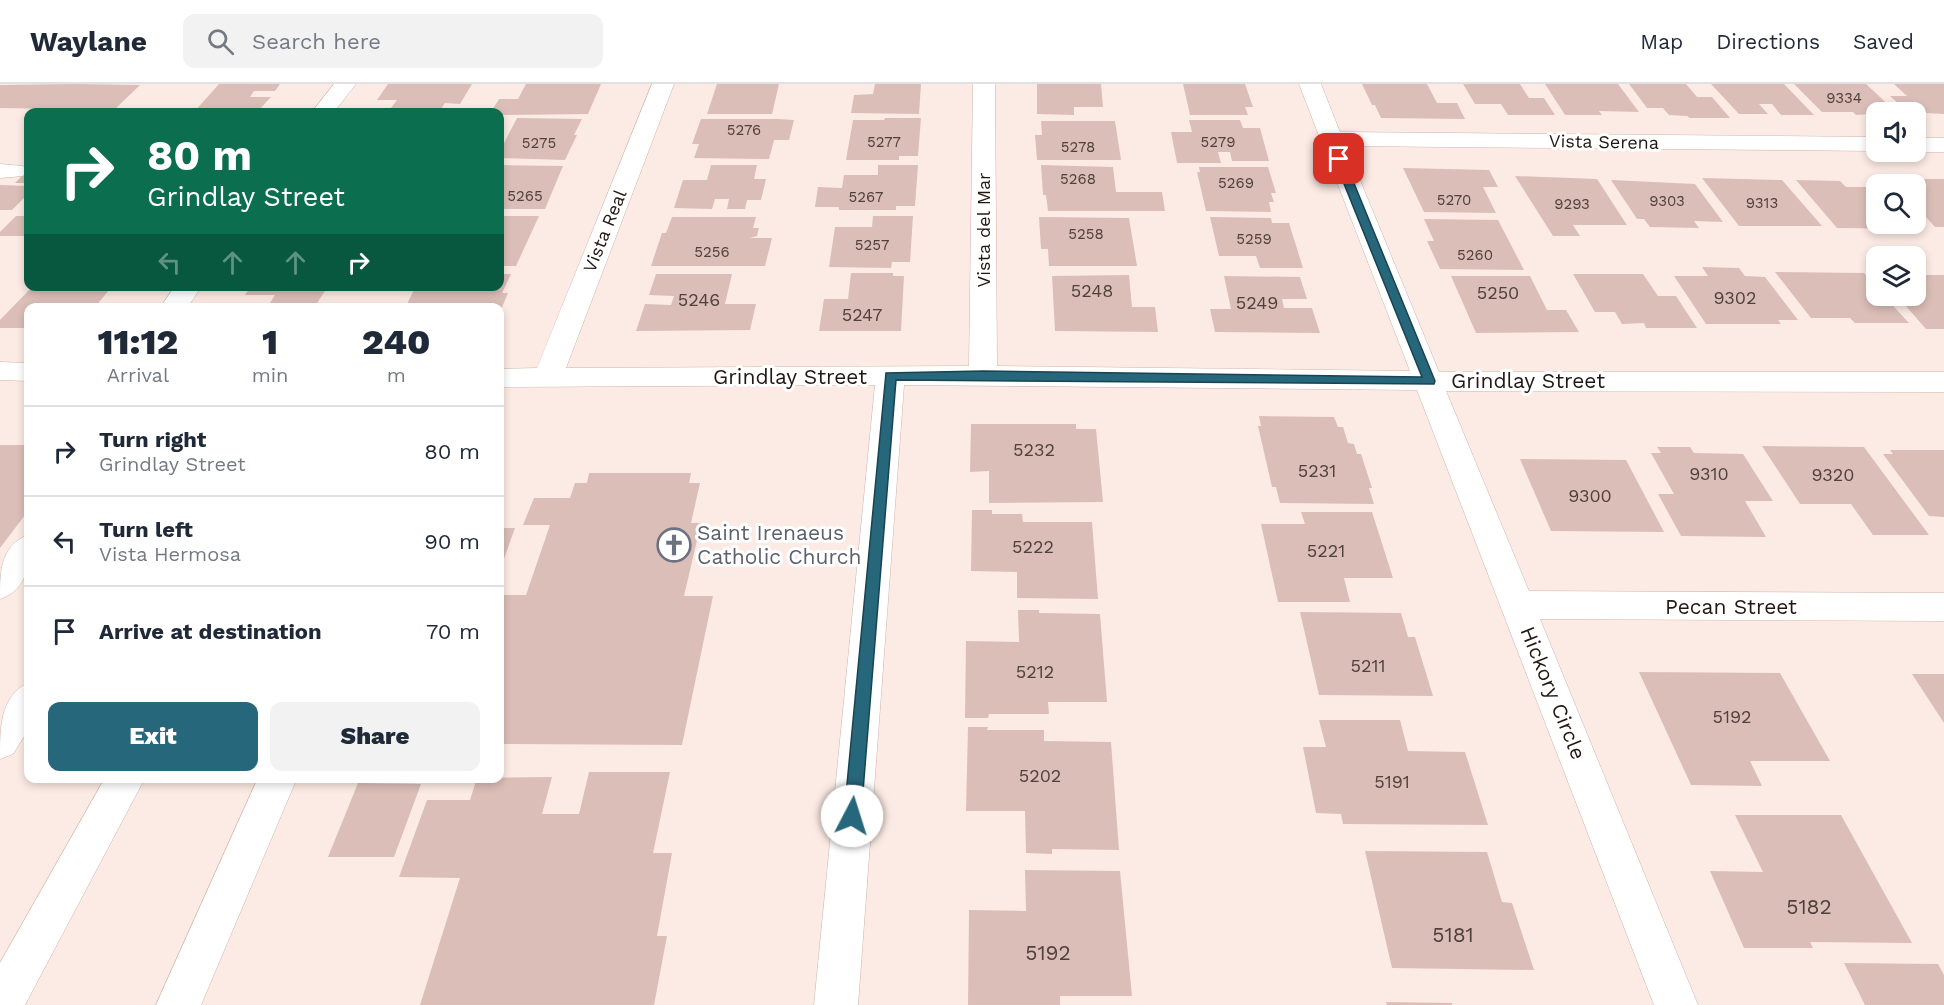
<!DOCTYPE html>
<html lang="en">
<head>
<meta charset="utf-8">
<style>
	body { margin:0; font-family:"Work Sans",sans-serif; background:#f2f2f3; color:#1f2937; height:100vh; display:flex; flex-direction:column; font-size:22px; white-space:nowrap }
	* { box-sizing:border-box; margin:0 }
	p { font-size:20px; color:#747a83 }
	.icon { flex:none; width:33px; height:33px; fill:none; stroke:currentColor; stroke-width:2; stroke-linecap:round; stroke-linejoin:round }
	.map { position:relative; flex:1; overflow:hidden }
	.details { position:absolute; left:24px; top:219px; width:480px; height:480px; display:flex; flex-direction:column; background:#fff; border-radius:12px; box-shadow:0 3px 9px #0003 }
	.details>* { flex:none }
	.top-card { position:absolute; left:24px; top:24px; width:480px; height:183px; border-radius:12px; box-shadow:0 3px 9px #0003; background:#0b6e4f; color:#fff; overflow:hidden }
	.buttons { position:absolute; left:1866px; top:18px; display:grid; gap:12px }
	.buttons a { display:grid; place-items:center; width:60px; height:60px; border-radius:12px; background:#fff; box-shadow:0 3px 9px #0003; font-size:30px }
	.pin { position:absolute; display:grid; place-items:center; width:51px; height:51px; color:#fff; margin:-26px; border-radius:12px; box-shadow:0 3px 9px #0006 }
	.me { position:absolute; width:66px; margin:-33px; rotate:5deg; stroke-linejoin:round; filter:drop-shadow(0 0 4px #0008) }
	.turn { display:flex; align-items:center; gap:21px; height:126px; padding:0 24px; font-size:27px }
	.turn .icon { width:78px; height:78px; stroke-width:2.5 }
	.turn b { display:block; font-size:42px; line-height:51px }
	.lanes { display:flex; align-items:center; height:57px; padding:0 24px; background:#0003; justify-content:center; gap:30px; direction:ltr }
	.lanes .off { opacity:.35 }
	.eta { display:flex; justify-content:space-evenly; align-items:center; height:102px; text-align:center }
	.eta b { font-size:36px; font-weight:800; line-height:42px }
	.button { display:flex; gap:12px; margin-top:auto; padding:12px 24px }
	.button a { flex:1; height:69px; border-radius:12px; background:#27677c; color:#fff; font-size:24px; font-weight:800; line-height:69px; text-align:center }
	.button a+a { background:#f2f2f3; color:#1f2937 }
	ul { padding:0; list-style:none }
	li { display:flex; align-items:center; gap:18px; height:90px; padding:0 24px; border-top:2px solid #e0e1e3 }
	li div { flex:1 }
	li b { display:block; font-size:22px }
	li em { font-style:normal }
	header { display:flex; align-items:center; gap:36px; box-sizing:border-box; height:84px; padding:0 30px; background:#fff; border-bottom:2px solid #e0e1e3 }
	header strong { font-size:28px }
	nav { display:flex; gap:33px; margin-inline-start:auto; font-size:21px }
	.search { width:420px; height:54px; background:#f2f2f3; display:flex; align-items:center; gap:15px; box-sizing:border-box; padding:0 21px; border-radius:12px; color:#747a83; font-size:22px }
	.map>svg:first-child { display:block }
	.building { fill:#dcbeb8 }
	.lines { fill:none; stroke-linecap:round; stroke-linejoin:round }
	.minor-casing { stroke:#cfb4a8; stroke-width:1 }
	.minor { fill:#fff; fill-rule:evenodd }
	.route { fill:#27677c; stroke:#194351; stroke-width:1.5 }
	.labels { text-anchor:middle; stroke-width:6; stroke-linejoin:round; paint-order:stroke }
	.far-number-label { font-size:15px; fill:#50413c }
	.far-street-label { font-size:18px; fill:#211713; stroke:#fff }
	.number-label { font-size:18px; fill:#50413c }
	.street-label { font-size:21px; fill:#211713; stroke:#fff }
	.worship-label { font-size:21px; fill:#5b616d; stroke:#fff; text-anchor:start }
	.near-number-label { font-size:21px; fill:#50413c }
</style>
</head>
<body>
<header>
<strong>Waylane</strong>
<div class="search"><svg class="icon" aria-label="search" viewBox="0 0 24 24"><circle cx="10" cy="10" r="6"/><path d="M15 15l6 6"/></svg>Search here</div>
<nav><a>Map</a><a>Directions</a><a>Saved</a></nav>
</header>
<div class="map">
<svg width="1944" height="921" viewBox="0 0 1944 921">
	<rect width="100%" height="100%" fill="#fcebe4"/>
	<g class="building">
		<path d="M75 0 140 1 114 26 0 24V1Z"/>
		<path d="M219 0H280L275 7H254L250 13H271L257 28H194Z"/>
		<path d="M388 0H472L460 20 445 19 439 28H368L371 24H391L397 16H377Z"/>
		<path d="M526 0H601L588 30 500 31V28H491L499 15H518Z"/>
		<path d="M717 0H779L772 30H707Z"/>
		<path d="M875 0H921L919 30 851 29 854 11 873 10Z"/>
		<path d="M1037 0H1101L1103 23H1074V31L1037 30Z"/>
		<path d="M1183 0H1245L1253 23H1245L1248 31H1190Z"/>
		<path d="M1362 0H1427L1437 19H1457L1465 35 1381 34 1375 21H1372Z"/>
		<path d="M1463 0H1520L1529 14H1544L1555 31H1508L1501 20H1475Z"/>
		<path d="M1545 0H1618L1639 28 1599 27 1602 31H1565Z"/>
		<path d="M1629 0H1686L1697 13H1712L1730 34H1690L1687 32 1669 31 1663 24H1647Z"/>
		<path d="M1711 0H1784L1814 31H1781L1772 20H1759L1768 30H1739Z"/>
		<path d="M1794 0H1866L1896 28 1856 31 1853 28H1822Z"/>
		<path d="M1894 0H1944V30L1908 28 1890 12H1907Z"/>
		<path d="M517 34 582 35 574 51H577L565 76 500 74V67Z"/>
		<path d="M885 34H921L918 72H899V76H846L853 36H884Z"/>
		<path d="M701 35H779L794 36 789 56H774L769 75 694 74 699 60H692Z"/>
		<path d="M1189 36H1240L1243 44H1260L1269 77H1232L1230 68H1218L1221 79H1177L1171 48H1192Z"/>
		<path d="M1041 37H1115L1121 76H1037L1035 51H1042Z"/>
		<path d="M500 81 563 82 545 125H500Z"/>
		<path d="M711 81H757L754 95H766L761 116H747L745 125H727L729 115H715L712 125 674 124 683 96H707Z"/>
		<path d="M878 81H918L915 122H896V126H839V123H815L818 103 842 104 844 91H878Z"/>
		<path d="M1041 81 1113 83 1116 108H1162L1165 127H1048L1046 111H1043Z"/>
		<path d="M1199 83H1268L1276 109H1271L1274 118H1269L1271 128 1206 127 1197 88H1200Z"/>
		<path d="M1403 84 1489 86 1498 103H1483L1496 129 1424 128Z"/>
		<path d="M28 86V99H15Z"/>
		<path d="M1515 92 1597 95 1627 141H1573L1580 152H1553Z"/>
		<path d="M1702 94 1782 96 1822 142H1739Z"/>
		<path d="M1916 95H1944V143H1935L1916 122V100H1894L1891 97H1918Z"/>
		<path d="M1611 96 1695 100 1723 138 1694 137 1699 144 1650 143 1644 135H1637Z"/>
		<path d="M1796 96 1840 97 1846 103H1876V140H1916V137L1923 145 1837 144Z"/>
		<path d="M0 101 28 102V110L12 126H0Z"/>
		<path d="M16 132H28V152H0V148Z"/>
		<path d="M500 132H539L516 182H500Z"/>
		<path d="M873 132H913L910 178H892L891 184 829 183 835 143H872Z"/>
		<path d="M672 133H756L753 144H759L757 152 750 154H772L765 182H651L662 149H666Z"/>
		<path d="M1039 133 1129 134 1137 182H1049L1048 165H1041Z"/>
		<path d="M1210 133 1271 134 1272 139H1289L1303 184H1260L1256 172H1219Z"/>
		<path d="M1424 135 1498 136 1524 186 1440 185 1427 157H1434Z"/>
		<path d="M1702 183 1739 184 1745 192 1765 193 1798 236H1778L1781 240H1706L1674 192H1708Z"/>
		<path d="M1775 188 1864 189 1876 203V212H1884L1909 239H1855L1850 234H1811Z"/>
		<path d="M851 189H893V192H904L901 247H819L824 215H848Z"/>
		<path d="M500 190H511L502 209H508L500 228V224H405L416 202H500Z"/>
		<path d="M656 190H732L725 220H756L750 246 636 247 645 220 671 221 674 212 649 211Z"/>
		<path d="M1573 190H1643L1658 212H1676L1697 244H1646L1644 239 1622 240 1615 228H1595Z"/>
		<path d="M1129 191 1132 223H1155L1158 248 1055 247 1052 192Z"/>
		<path d="M1916 191H1944V245H1926L1898 213H1917Z"/>
		<path d="M1224 192 1300 193 1307 215H1282L1284 224H1312L1320 249 1215 248 1210 225H1231Z"/>
		<path d="M1451 192H1530L1547 226H1566L1579 248 1476 249Z"/>
		<path d="M33 202H109L108 205H110L94 224H28V244H0V236Z"/>
		<path d="M251 202H328L314 224H235L238 219H270L275 211H245Z"/>
		<path d="M1259 332 1334 333 1338 343H1343L1348 359 1354 360 1357 370H1361L1372 404H1369L1374 420 1280 419 1276 403H1272L1258 342H1261Z"/>
		<path d="M971 340H1076V345H1096L1103 418 989 419V387L970 388Z"/>
		<path d="M0 361H28V427L0 464Z"/>
		<path d="M1762 362 1864 363 1929 451H1873L1851 420H1800Z"/>
		<path d="M1657 363H1690L1694 369 1743 370 1773 417H1745L1766 453 1681 452 1658 410H1674L1651 369H1661Z"/>
		<path d="M1890 366H1944V433L1929 432 1883 370H1893Z"/>
		<path d="M1520 375 1626 376 1664 448 1551 447Z"/>
		<path d="M589 389H691L689 399H700L691 439H701L684 512H713L682 661 500 660V511H526L550 441H523L534 414H570L575 399H587Z"/>
		<path d="M972 426H992V430H1022L1023 438H1092L1098 515 1017 514V488L971 487Z"/>
		<path d="M1301 428H1372L1393 494H1344L1350 518H1278L1261 440H1305Z"/>
		<path d="M500 444H515L500 486Z"/>
		<path d="M1018 526H1039V529L1100 530 1107 618H1048L1049 630H989L988 634H965L966 557 1019 558Z"/>
		<path d="M1300 528 1401 529 1408 553H1415L1433 612 1319 611Z"/>
		<path d="M1639 588 1780 589 1830 677H1750L1762 702 1691 701Z"/>
		<path d="M1912 590H1944V639Z"/>
		<path d="M1319 636H1400L1408 667 1465 668 1488 741 1343 740 1341 730 1316 729 1303 663H1326Z"/>
		<path d="M968 643H988L987 646H1044V657L1111 658 1119 766 1052 765V770L1026 769 1025 727H966Z"/>
		<path d="M589 688H670L653 769H672L657 852H667L654 921H420L460 794 399 793 427 716H470L477 694 552 693 542 730H579Z"/>
		<path d="M358 699 421 700 394 773H328Z"/>
		<path d="M1735 731H1841L1912 859 1810 858 1813 864H1744L1710 787 1763 788Z"/>
		<path d="M1365 767 1487 768 1502 818 1512 819 1534 886 1392 884Z"/>
		<path d="M1025 786 1120 787 1132 912H1060V921H968L969 826 1026 827Z"/>
		<path d="M1844 879 1938 880 1944 891V921H1865Z"/>
		<path d="M1386 918 1452 919V921H1387Z"/>
	</g>
	<g class="lines">
		<g class="minor-casing">
			<g id="minor">
				<path d="M334 0H356L334 28H312Z"/>
				<path d="M652 0H674L566 284 969 282 973 0H995L997 282 1410 287 1299 0H1321L1340 48 1876 53V67L1346 62 1439 288H1944V308L1446 307 1529 507 1944 509V537L1540 535 1698 921H1654L1417 306 904 301 858 921H814L875 301 500 303V285L537 284Z"/>
				<path d="M1916 54H1944V68H1915Z"/>
				<path d="M0 80 23 82 27 87 23 92 0 94Z"/>
				<path d="M175 202H202L187 224H160Z"/>
				<path d="M0 278 28 279V297L0 296Z"/>
				<path d="M28 451C31 477 28 506 0 515 0 488 0 462 28 451Z"/>
				<path d="M28 599V646L13 670 0 675C0 644 0 612 28 599Z"/>
				<path d="M105 694H145L25 921H0V879Z"/>
				<path d="M258 694H297L201 921H156Z"/>
			</g>
		</g>
		<use href="#minor" class="minor"/>
	</g>
	<path class="route" d="M1339 72 1344 75 1435 297 1434 300 896 296 861 732 858 737 852 740 847 737 844 732 886 289 983 287 1422 293 1334 75Z"/>
	<defs>
		<g id="church-ring" transform="scale(1.725)"><circle r="9.5" fill="#fff" stroke="#6b7280" stroke-width="1.5"/><path d="M-1.2-6h2.4v3.5h3.3v2.4h-3.3V6h-2.4V-.1h-3.3v-2.4h3.3Z" fill="#6b7280"/></g>
	</defs>
	<g fill-rule="evenodd">
		<use href="#church-ring" x="674" y="461"/>
	</g>
	<g class="labels">
		<g class="far-number-label">
			<text x="1844" y="19">9334</text>
			<text x="744" y="51">5276</text>
			<text x="884" y="63">5277</text>
			<text x="1218" y="63">5279</text>
			<text x="539" y="64">5275</text>
			<text x="1078" y="68">5278</text>
			<text x="1078" y="100">5268</text>
			<text x="1236" y="104">5269</text>
			<text x="525" y="117">5265</text>
			<text x="866" y="118">5267</text>
			<text x="1454" y="121">5270</text>
			<text x="1667" y="122">9303</text>
			<text x="1762" y="124">9313</text>
			<text x="1572" y="125">9293</text>
			<text x="1086" y="155">5258</text>
			<text x="1254" y="160">5259</text>
			<text x="872" y="166">5257</text>
			<text x="712" y="173">5256</text>
			<text x="1475" y="176">5260</text>
		</g>
		<g class="far-street-label">
			<text transform="translate(1604 58) rotate(1)" y="6">Vista Serena</text>
			<text transform="translate(984 146) rotate(-90)" y="6">Vista del Mar</text>
			<text transform="translate(605 147) rotate(-68)" y="6">Vista Real</text>
		</g>
		<g class="number-label">
			<text x="1092" y="213">5248</text>
			<text x="1498" y="215">5250</text>
			<text x="1735" y="220">9302</text>
			<text x="699" y="222">5246</text>
			<text x="1257" y="225">5249</text>
			<text x="862" y="237">5247</text>
			<text x="1034" y="372">5232</text>
			<text x="1317" y="393">5231</text>
			<text x="1709" y="396">9310</text>
			<text x="1833" y="397">9320</text>
			<text x="1590" y="418">9300</text>
			<text x="1033" y="469">5222</text>
			<text x="1326" y="473">5221</text>
			<text x="1368" y="588">5211</text>
			<text x="1035" y="594">5212</text>
			<text x="1732" y="639">5192</text>
			<text x="1040" y="698">5202</text>
			<text x="1392" y="704">5191</text>
		</g>
		<g class="street-label">
			<text x="790" y="300">Grindlay Street</text>
			<text x="1528" y="304">Grindlay Street</text>
			<text x="1731" y="530">Pecan Street</text>
			<text transform="translate(1553 609) rotate(68)" y="7">Hickory Circle</text>
		</g>
		<g class="worship-label">
			<text x="697" y="456">Saint Irenaeus<tspan x="697" dy="24">Catholic Church</tspan></text>
		</g>
		<g class="near-number-label">
			<text x="1809" y="830">5182</text>
			<text x="1453" y="858">5181</text>
			<text x="1048" y="876">5192</text>
		</g>
	</g>
</svg>
<div class="buttons">
<a><svg class="icon" aria-label="sound" viewBox="0 0 24 24"><path d="M4 9h4l5-4v14l-5-4H4zM17 9q2 3 0 6"/></svg></a>
<a><svg class="icon" aria-label="search" viewBox="0 0 24 24"><circle cx="10" cy="10" r="6"/><path d="M15 15l6 6"/></svg></a>
<a><svg class="icon" aria-label="layers" viewBox="0 0 24 24"><path d="M12 4l9 5-9 5-9-5zM3 14l9 5 9-5"/></svg></a>
</div>
<div class="pin" style="left:1339px;top:75px;background:#d93025"><svg class="icon" aria-label="arrive" viewBox="0 0 24 24"><path d="M6 21V4h12l-3 4 3 4H6"/></svg></div>
<svg class="me" style="left:852px;top:732px" viewBox="-20 -20 40 40"><circle r="19" fill="#fff"/><path d="M0-13L10 11 0 6-10 11z" fill="#27677c"/></svg>
<div class="top-card">
<div class="turn"><svg class="icon" aria-label="right" viewBox="0 0 24 24"><path d="M7 20v-9h11M14 6l5 5-5 5"/></svg><div><b>80 m</b>Grindlay Street</div></div>
<div class="lanes"><svg class="icon off" aria-label="left" viewBox="0 0 24 24"><path d="M17 20v-9H6M10 6l-5 5 5 5"/></svg><svg class="icon off" aria-label="ahead" viewBox="0 0 24 24"><path d="M12 20V5M6 11l6-6 6 6"/></svg><svg class="icon off" aria-label="ahead" viewBox="0 0 24 24"><path d="M12 20V5M6 11l6-6 6 6"/></svg><svg class="icon" aria-label="right" viewBox="0 0 24 24"><path d="M7 20v-9h11M14 6l5 5-5 5"/></svg></div>
</div>
<section class="details">
<div class="eta">
<div><b>11:12</b><p>Arrival</p></div>
<div><b>1</b><p>min</p></div>
<div><b>240</b><p>m</p></div>
</div>
<ul>
<li><svg class="icon" aria-label="right" viewBox="0 0 24 24"><path d="M7 20v-9h11M14 6l5 5-5 5"/></svg><div><b>Turn right</b><p>Grindlay Street</p></div><em>80 m</em></li>
<li><svg class="icon" aria-label="left" viewBox="0 0 24 24"><path d="M17 20v-9H6M10 6l-5 5 5 5"/></svg><div><b>Turn left</b><p>Vista Hermosa</p></div><em>90 m</em></li>
<li><svg class="icon" aria-label="arrive" viewBox="0 0 24 24"><path d="M6 21V4h12l-3 4 3 4H6"/></svg><div><b>Arrive at destination</b></div><em>70 m</em></li>
</ul>
<div class="button"><a>Exit</a><a>Share</a></div>
</section>
</div>
</body>
</html>
